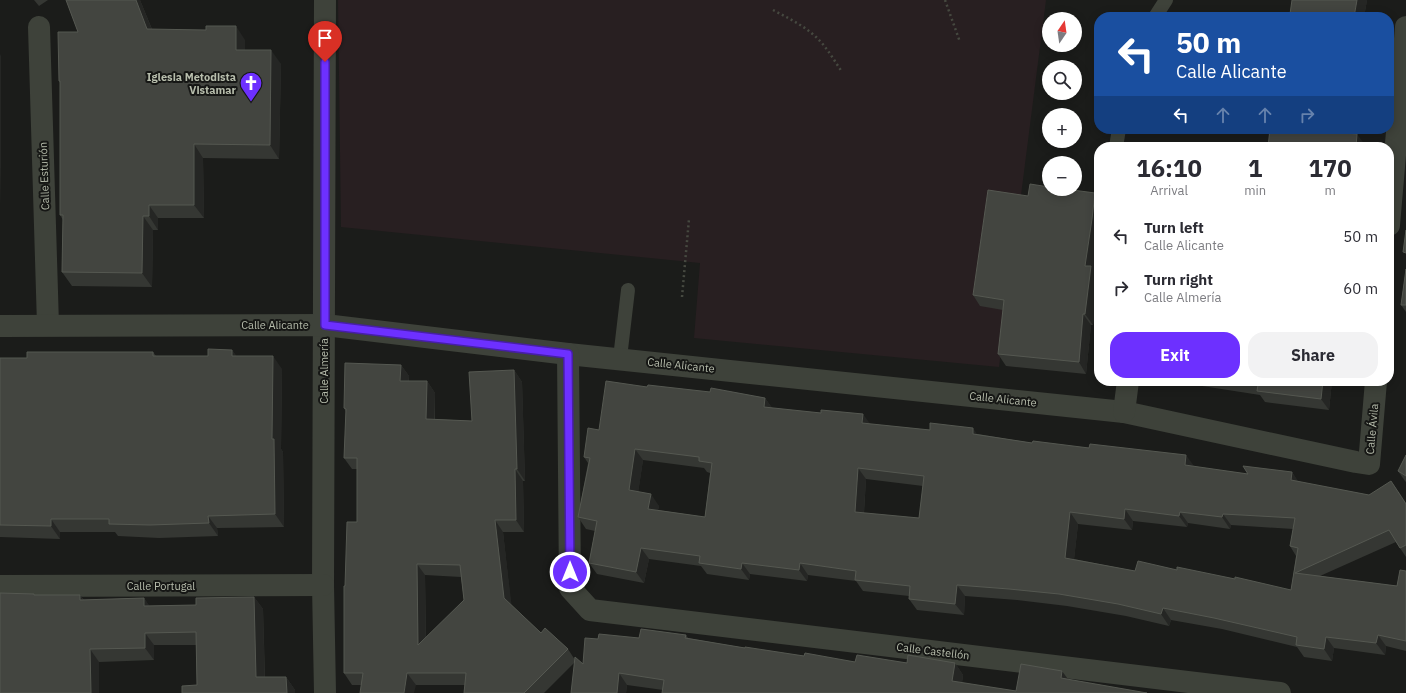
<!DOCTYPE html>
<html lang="en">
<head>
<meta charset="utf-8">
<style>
	body { margin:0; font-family:"IBM Plex Sans",sans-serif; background:#f2f2f3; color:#2b2b33; height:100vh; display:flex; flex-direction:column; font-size:15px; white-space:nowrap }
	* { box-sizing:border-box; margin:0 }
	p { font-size:13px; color:#7c7c81 }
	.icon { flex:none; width:22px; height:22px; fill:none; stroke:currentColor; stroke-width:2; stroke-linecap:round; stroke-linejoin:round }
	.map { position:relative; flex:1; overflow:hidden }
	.drawer { position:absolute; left:1094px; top:142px; width:300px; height:244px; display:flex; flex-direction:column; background:#fff; border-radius:16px; box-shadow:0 2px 10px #0003 }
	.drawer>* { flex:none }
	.guide { position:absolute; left:1094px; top:12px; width:300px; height:122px; border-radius:16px; box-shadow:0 2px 10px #0003; background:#1a4fa0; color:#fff; overflow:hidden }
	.needle { width:26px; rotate:13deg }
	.buttons { position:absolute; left:1042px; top:12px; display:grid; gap:8px }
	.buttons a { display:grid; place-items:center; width:40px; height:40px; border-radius:50%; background:#fff; box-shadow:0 2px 10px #0003; font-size:20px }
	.pin { position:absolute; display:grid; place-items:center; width:34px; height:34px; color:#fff; margin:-41px -17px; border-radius:50% 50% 50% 0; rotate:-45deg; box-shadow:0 0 4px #0007 }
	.pin .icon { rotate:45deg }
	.me { position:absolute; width:44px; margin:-22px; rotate:0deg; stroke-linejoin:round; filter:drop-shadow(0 0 3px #0008) }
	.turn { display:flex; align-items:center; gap:14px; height:84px; padding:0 16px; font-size:18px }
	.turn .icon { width:52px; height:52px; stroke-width:2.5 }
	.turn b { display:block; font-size:28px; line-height:34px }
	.lanes { display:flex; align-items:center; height:38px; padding:0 16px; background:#0003; justify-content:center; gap:20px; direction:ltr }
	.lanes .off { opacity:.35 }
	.eta { display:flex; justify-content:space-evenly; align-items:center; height:68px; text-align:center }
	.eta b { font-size:24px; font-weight:700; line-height:28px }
	.cta { display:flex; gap:8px; margin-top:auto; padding:8px 16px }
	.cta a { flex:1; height:46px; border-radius:16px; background:#6d30ff; color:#fff; font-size:16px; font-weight:700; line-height:46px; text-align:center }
	.cta a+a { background:#f2f2f3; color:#2b2b33 }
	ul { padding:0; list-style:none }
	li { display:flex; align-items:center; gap:12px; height:52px; padding:0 16px }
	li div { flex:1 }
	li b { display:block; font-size:15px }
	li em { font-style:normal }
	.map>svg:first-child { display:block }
	.green { fill:#281f21 }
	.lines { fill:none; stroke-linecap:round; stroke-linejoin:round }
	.path { stroke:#464940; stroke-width:2.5; stroke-dasharray:2 3; stroke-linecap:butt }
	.service { stroke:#3e423a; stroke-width:14 }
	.minor { stroke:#3e423a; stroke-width:22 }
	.wall { fill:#353733; fill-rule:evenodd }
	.shaded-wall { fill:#252624 }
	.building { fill:#434540; stroke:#555851; fill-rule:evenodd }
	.route-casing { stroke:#471fa6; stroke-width:10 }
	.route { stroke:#6d30ff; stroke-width:7 }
	.labels { text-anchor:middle; stroke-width:4; stroke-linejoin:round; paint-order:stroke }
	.poi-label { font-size:11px; font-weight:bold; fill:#b7bdac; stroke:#161715; text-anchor:end }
	.street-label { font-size:11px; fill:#b7bdac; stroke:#161715 }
</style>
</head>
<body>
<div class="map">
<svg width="1406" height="693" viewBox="0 0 1406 693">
	<rect width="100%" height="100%" fill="#1b1c1a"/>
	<path class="green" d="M338 0H1046L999 367 694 338 700 263 341 227Z"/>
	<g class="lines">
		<g class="path">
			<path d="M945 0 960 42"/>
			<path d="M773 10C788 18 803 25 816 37 826 46 834 60 842 72"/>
			<path d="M682 297 689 219"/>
		</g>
		<g class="service">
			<path d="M1155 17 1166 0"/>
			<path d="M1116 147 1119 129"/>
			<path d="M620 358 628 290"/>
		</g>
		<g class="minor">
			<path d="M325 0 323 585 325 693"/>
			<path d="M39 27 48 325"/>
			<path d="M1389 225 1406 27"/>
			<path d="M0 326 325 325 568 354 1124 412 1356 462 1369 464 1376 381"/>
			<path d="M568 354 570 588 590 610 1280 693"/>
			<path d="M1124 412 1128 381"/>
			<path d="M0 586 323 585"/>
		</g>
	</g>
	<g class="wall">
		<path d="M34 0H48L39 6Z"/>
		<path d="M66 0H140L152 29 245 40V50L281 64 279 159 203 158 204 218H158V230H153L152 287 72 286 62 272 63 220 60 215V83L59 81 78 32Z"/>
		<path d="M1292 0H1367L1364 17H1292L1290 14Z"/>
		<path d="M1406 269V312L1401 305Z"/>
		<path d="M1094 271 1099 278 1093 325H1091L1086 374 1006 366 998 354 1003 310 980 306 973 295Z"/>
		<path d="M232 350 236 356 282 369 281 449 283 452 284 527 217 528 218 536 159 538 118 536 115 532H60V539L0 537V358H27L153 352 156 356H208Z"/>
		<path d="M401 365 409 376V381H427L435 393V419L472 421 514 370 522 382 525 481H523L524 532H503L511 605 541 633 568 649 575 660 583 664 598 639 639 638 686 635 688 638 745 648 804 656 855 662 955 663 963 675 962 683 1016 691 1069 680 1147 693 663 690 627 685 626 693H571L575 662 544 693H464L465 685H352L344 673 345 586 357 522V469H352L344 458 346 412 344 408ZM425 575 461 577 464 600 426 638Z"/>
		<path d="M1170 381H1332L1329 410 1265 402 1260 395Z"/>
		<path d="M647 387 765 398 772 408 870 424 930 430 978 434 1032 443 1248 474 1292 472 1298 482 1369 495 1399 492 1406 503V557L1396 542 1320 576 1397 586 1406 571V651L1386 646 1385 655 1334 648 1332 661 1304 657 1297 647 1222 629 1171 620 1169 626 1126 616 1067 606 1017 600 965 596 964 615 917 610 909 599V596L863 591 856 581 808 575 807 581 750 574 749 580 707 574 701 566 649 559 644 583 597 574 589 563 595 531 586 529 578 517 588 463 584 457 599 430ZM643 460 704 468 707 472 710 473 705 517 658 510 659 506 638 492ZM866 479 923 486 919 518 864 513ZM1133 521 1187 527 1188 523 1230 529 1231 525 1293 529 1290 546 1296 556 1291 590 1235 579 1177 570 1135 571 1074 559 1078 524 1132 530Z"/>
		<path d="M1406 455V482L1405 481 1398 471Z"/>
		<path d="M34 594 35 595H80L84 600 144 598 149 606 196 605 254 597 263 609 265 677H286L295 690V693H182L197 685 196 645H154V660L99 662V693Z"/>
	</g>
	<g class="shaded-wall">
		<path d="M136 0H140L157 42 147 29Z"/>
		<path d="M1357 0H1367L1364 17H1354Z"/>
		<path d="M236 26 245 40V64L236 50Z"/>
		<path d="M271 50 281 64 279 159 270 145Z"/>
		<path d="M0 54 1 56V167L0 209Z"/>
		<path d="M1347 129H1356L1354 144 1346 133Z"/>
		<path d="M1357 134 1365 145V147H1356Z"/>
		<path d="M194 144 203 158 204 218 194 205Z"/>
		<path d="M1095 193 1099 199V239L1094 271 1099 278 1093 325 1085 314V266Z"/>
		<path d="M149 205 158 218V230L149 216Z"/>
		<path d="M143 216 153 230 152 287 142 273Z"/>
		<path d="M1083 314 1091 325 1086 374 1079 362Z"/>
		<path d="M232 350 241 362 232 356Z"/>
		<path d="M273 356 282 369 281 449 283 452 284 527 275 514 272 439Z"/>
		<path d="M401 365 409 376 408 392 400 381Z"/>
		<path d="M514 370 522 382 525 481 517 469Z"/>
		<path d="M427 381 435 393 434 431 426 419Z"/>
		<path d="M1323 381H1332L1329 410 1321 399Z"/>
		<path d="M765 398 773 409 764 407Z"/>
		<path d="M863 414 871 425 862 423Z"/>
		<path d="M973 428 981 440 973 434Z"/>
		<path d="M635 449 643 460 637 501 629 490Z"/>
		<path d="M1186 455 1194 466 1185 465Z"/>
		<path d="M858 468 866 479 863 524 855 512Z"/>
		<path d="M515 469 523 481 524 532 516 520Z"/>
		<path d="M1292 472 1300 484 1291 480Z"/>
		<path d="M1391 481 1399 492 1406 503V504Z"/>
		<path d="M651 494 659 506 656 520 648 509Z"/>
		<path d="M1125 509 1133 521 1132 530 1124 519Z"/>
		<path d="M1070 512 1078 524 1073 569 1065 558Z"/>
		<path d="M1180 512 1188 523 1187 527 1179 516Z"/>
		<path d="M1223 514 1231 525 1230 529 1222 517Z"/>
		<path d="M208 516 217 528 218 536 209 523Z"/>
		<path d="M51 519 60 532V539L51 526Z"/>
		<path d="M495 520 503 532 512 609 504 598Z"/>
		<path d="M641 548 649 559 644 583 636 572Z"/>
		<path d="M742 563 750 574 749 580 741 569Z"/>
		<path d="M800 563 808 575 807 581 799 570Z"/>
		<path d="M417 564 425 575 426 657 418 645Z"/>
		<path d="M957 585 965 596 964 615 955 604Z"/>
		<path d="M80 595 89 608 80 600Z"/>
		<path d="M254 597 263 609 265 690 256 677Z"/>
		<path d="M144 598 153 611 144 606Z"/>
		<path d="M1163 608 1171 620 1169 626 1161 614Z"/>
		<path d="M145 633 154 645V660L145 648Z"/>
		<path d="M1378 635 1386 646 1385 655 1376 643Z"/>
		<path d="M1326 637 1334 648 1332 661 1324 649Z"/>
		<path d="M90 649 99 662V693H91Z"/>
		<path d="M955 663 963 675 960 693 952 681Z"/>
		<path d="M1062 671 1070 682 1061 678Z"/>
		<path d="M407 673 416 685 414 693H404Z"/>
		<path d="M619 673 627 685 626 693H617Z"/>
		<path d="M286 677 295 690V693H287Z"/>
	</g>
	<g class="building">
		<path d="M66 0H136L147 29 206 30V26H236V50H271L270 145 194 144V205H149V216H143L142 273 62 272 63 215H60V81H59L58 32H78Z"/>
		<path d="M1292 0H1357L1354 17H1301L1302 16 1290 14Z"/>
		<path d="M1270 129H1347L1346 133 1357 134 1356 147H1268Z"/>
		<path d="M1030 184 1049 187V189H1065L1095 193 1092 219 1085 266H1091L1085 314H1083L1079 362 998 354 1004 300 973 295 988 190 1028 196Z"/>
		<path d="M1406 230V253L1403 252Z"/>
		<path d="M1406 269V305H1401Z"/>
		<path d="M208 349 232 350V356H273L272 439H274L275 514 208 516 209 523 150 525 109 524V519H51V526L0 525V358H27V352H153V356H208Z"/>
		<path d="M345 363 401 365 400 381H427L426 419 472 421 469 372 514 370 517 469H515L516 520H495L504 598 541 633 545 628 568 649 524 693H464L466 673H407L404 693H360L363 673H344V586H345L347 522H357V458H344L346 409 344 408ZM417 564 460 565 464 600 418 645Z"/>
		<path d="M606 381 647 387 648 385 710 392 711 388 765 398 764 407 821 413V410L863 414 862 423 930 430V423L973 428V434L1032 443 1033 441 1089 448 1090 444 1186 455 1185 465 1248 474 1243 466 1292 472 1291 480 1369 495 1391 481 1406 504V545L1400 548 1389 530 1295 573 1397 586 1400 570 1406 571V641L1378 635 1376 643 1326 637 1324 649 1296 645 1297 637 1214 618 1163 608 1161 614 1118 604 1059 594 1009 589 957 585 955 604 909 599 910 586 855 580 856 571 800 563 799 570 742 563 741 569 699 563 700 556 641 548 636 572 589 563 597 521 578 517 590 458 584 457 588 428 599 430ZM635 449 699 457V461L712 463 705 517 648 509 651 494 629 490ZM858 468 924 476 919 518 855 512ZM1125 509 1179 516 1180 512 1222 517 1223 514 1295 518 1290 546 1298 548 1291 590 1235 577V579L1177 567V570L1138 561 1135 571 1065 558 1070 512 1124 519Z"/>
		<path d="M1231 381H1323L1321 399 1257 391 1258 385Z"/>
		<path d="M1406 455V476L1398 471Z"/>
		<path d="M0 593 34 594V595H80V600L144 598V606L196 605V598L254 597 256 677H286L287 693H182V686L197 685 196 632 145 633V648L90 649 91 693H0Z"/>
		<path d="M641 629 686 635 685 638 745 648V647L804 656 805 653 855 662 857 655 907 663 908 655 955 663 952 681 1016 691 1021 664 1062 671 1061 678 1147 693H662L664 680 619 673 617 693H571L575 657 583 664 585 638 598 639 599 634 639 638Z"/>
	</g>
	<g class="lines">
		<g class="route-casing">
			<path id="route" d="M325 62V325L568 354 570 572"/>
		</g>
		<use href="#route" class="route"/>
	</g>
	<defs>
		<g id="church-pin" transform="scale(1.15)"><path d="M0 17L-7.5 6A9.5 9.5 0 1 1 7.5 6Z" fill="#6d30ff" stroke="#161715"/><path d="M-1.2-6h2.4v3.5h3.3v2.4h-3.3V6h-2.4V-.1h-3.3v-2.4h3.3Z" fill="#fff"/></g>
	</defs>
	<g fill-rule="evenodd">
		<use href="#church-pin" x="251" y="83"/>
	</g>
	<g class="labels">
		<g class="poi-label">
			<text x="236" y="81">Iglesia Metodista<tspan x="236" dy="13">Vistamar</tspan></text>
		</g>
		<g class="street-label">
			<text transform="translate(44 176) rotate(-92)" y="4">Calle Esturión</text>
			<text x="275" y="329">Calle Alicante</text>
			<text transform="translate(681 365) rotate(6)" y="4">Calle Alicante</text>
			<text transform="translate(324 371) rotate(-90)" y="4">Calle Almería</text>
			<text transform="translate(1003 399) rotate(6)" y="4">Calle Alicante</text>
			<text transform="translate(1372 429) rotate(-85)" y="4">Calle Ávila</text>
			<text x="161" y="590">Calle Portugal</text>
			<text transform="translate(933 651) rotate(7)" y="4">Calle Castellón</text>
		</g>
	</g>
</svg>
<div class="buttons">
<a><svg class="needle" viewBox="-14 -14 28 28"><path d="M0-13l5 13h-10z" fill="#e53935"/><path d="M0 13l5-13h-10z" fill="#7c7c81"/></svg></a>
<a><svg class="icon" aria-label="search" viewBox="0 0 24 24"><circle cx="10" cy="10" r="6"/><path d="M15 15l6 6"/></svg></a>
<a>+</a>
<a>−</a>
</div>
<div class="pin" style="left:325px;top:62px;background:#d93025"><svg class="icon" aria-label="arrive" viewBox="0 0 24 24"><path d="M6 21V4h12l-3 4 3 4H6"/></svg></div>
<svg class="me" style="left:570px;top:572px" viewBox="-20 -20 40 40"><circle r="17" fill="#6d30ff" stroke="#fff" stroke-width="3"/><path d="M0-11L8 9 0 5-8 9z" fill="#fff"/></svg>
<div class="guide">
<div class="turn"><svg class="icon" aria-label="left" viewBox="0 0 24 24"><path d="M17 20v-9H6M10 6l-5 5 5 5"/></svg><div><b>50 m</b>Calle Alicante</div></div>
<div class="lanes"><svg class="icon" aria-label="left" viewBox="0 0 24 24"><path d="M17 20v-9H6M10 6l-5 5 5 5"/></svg><svg class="icon off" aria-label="ahead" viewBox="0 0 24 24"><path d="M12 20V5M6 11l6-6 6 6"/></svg><svg class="icon off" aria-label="ahead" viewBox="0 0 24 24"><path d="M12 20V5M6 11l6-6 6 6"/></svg><svg class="icon off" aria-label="right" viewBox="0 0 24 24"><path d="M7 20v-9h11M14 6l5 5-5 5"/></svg></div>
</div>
<section class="drawer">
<div class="eta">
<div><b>16:10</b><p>Arrival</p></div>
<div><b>1</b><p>min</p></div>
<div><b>170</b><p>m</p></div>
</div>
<ul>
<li><svg class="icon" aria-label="left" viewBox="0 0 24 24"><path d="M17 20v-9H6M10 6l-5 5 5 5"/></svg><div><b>Turn left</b><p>Calle Alicante</p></div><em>50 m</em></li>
<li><svg class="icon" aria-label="right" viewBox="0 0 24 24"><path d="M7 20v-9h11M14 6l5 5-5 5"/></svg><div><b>Turn right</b><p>Calle Almería</p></div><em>60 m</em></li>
</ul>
<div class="cta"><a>Exit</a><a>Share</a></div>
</section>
</div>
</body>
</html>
